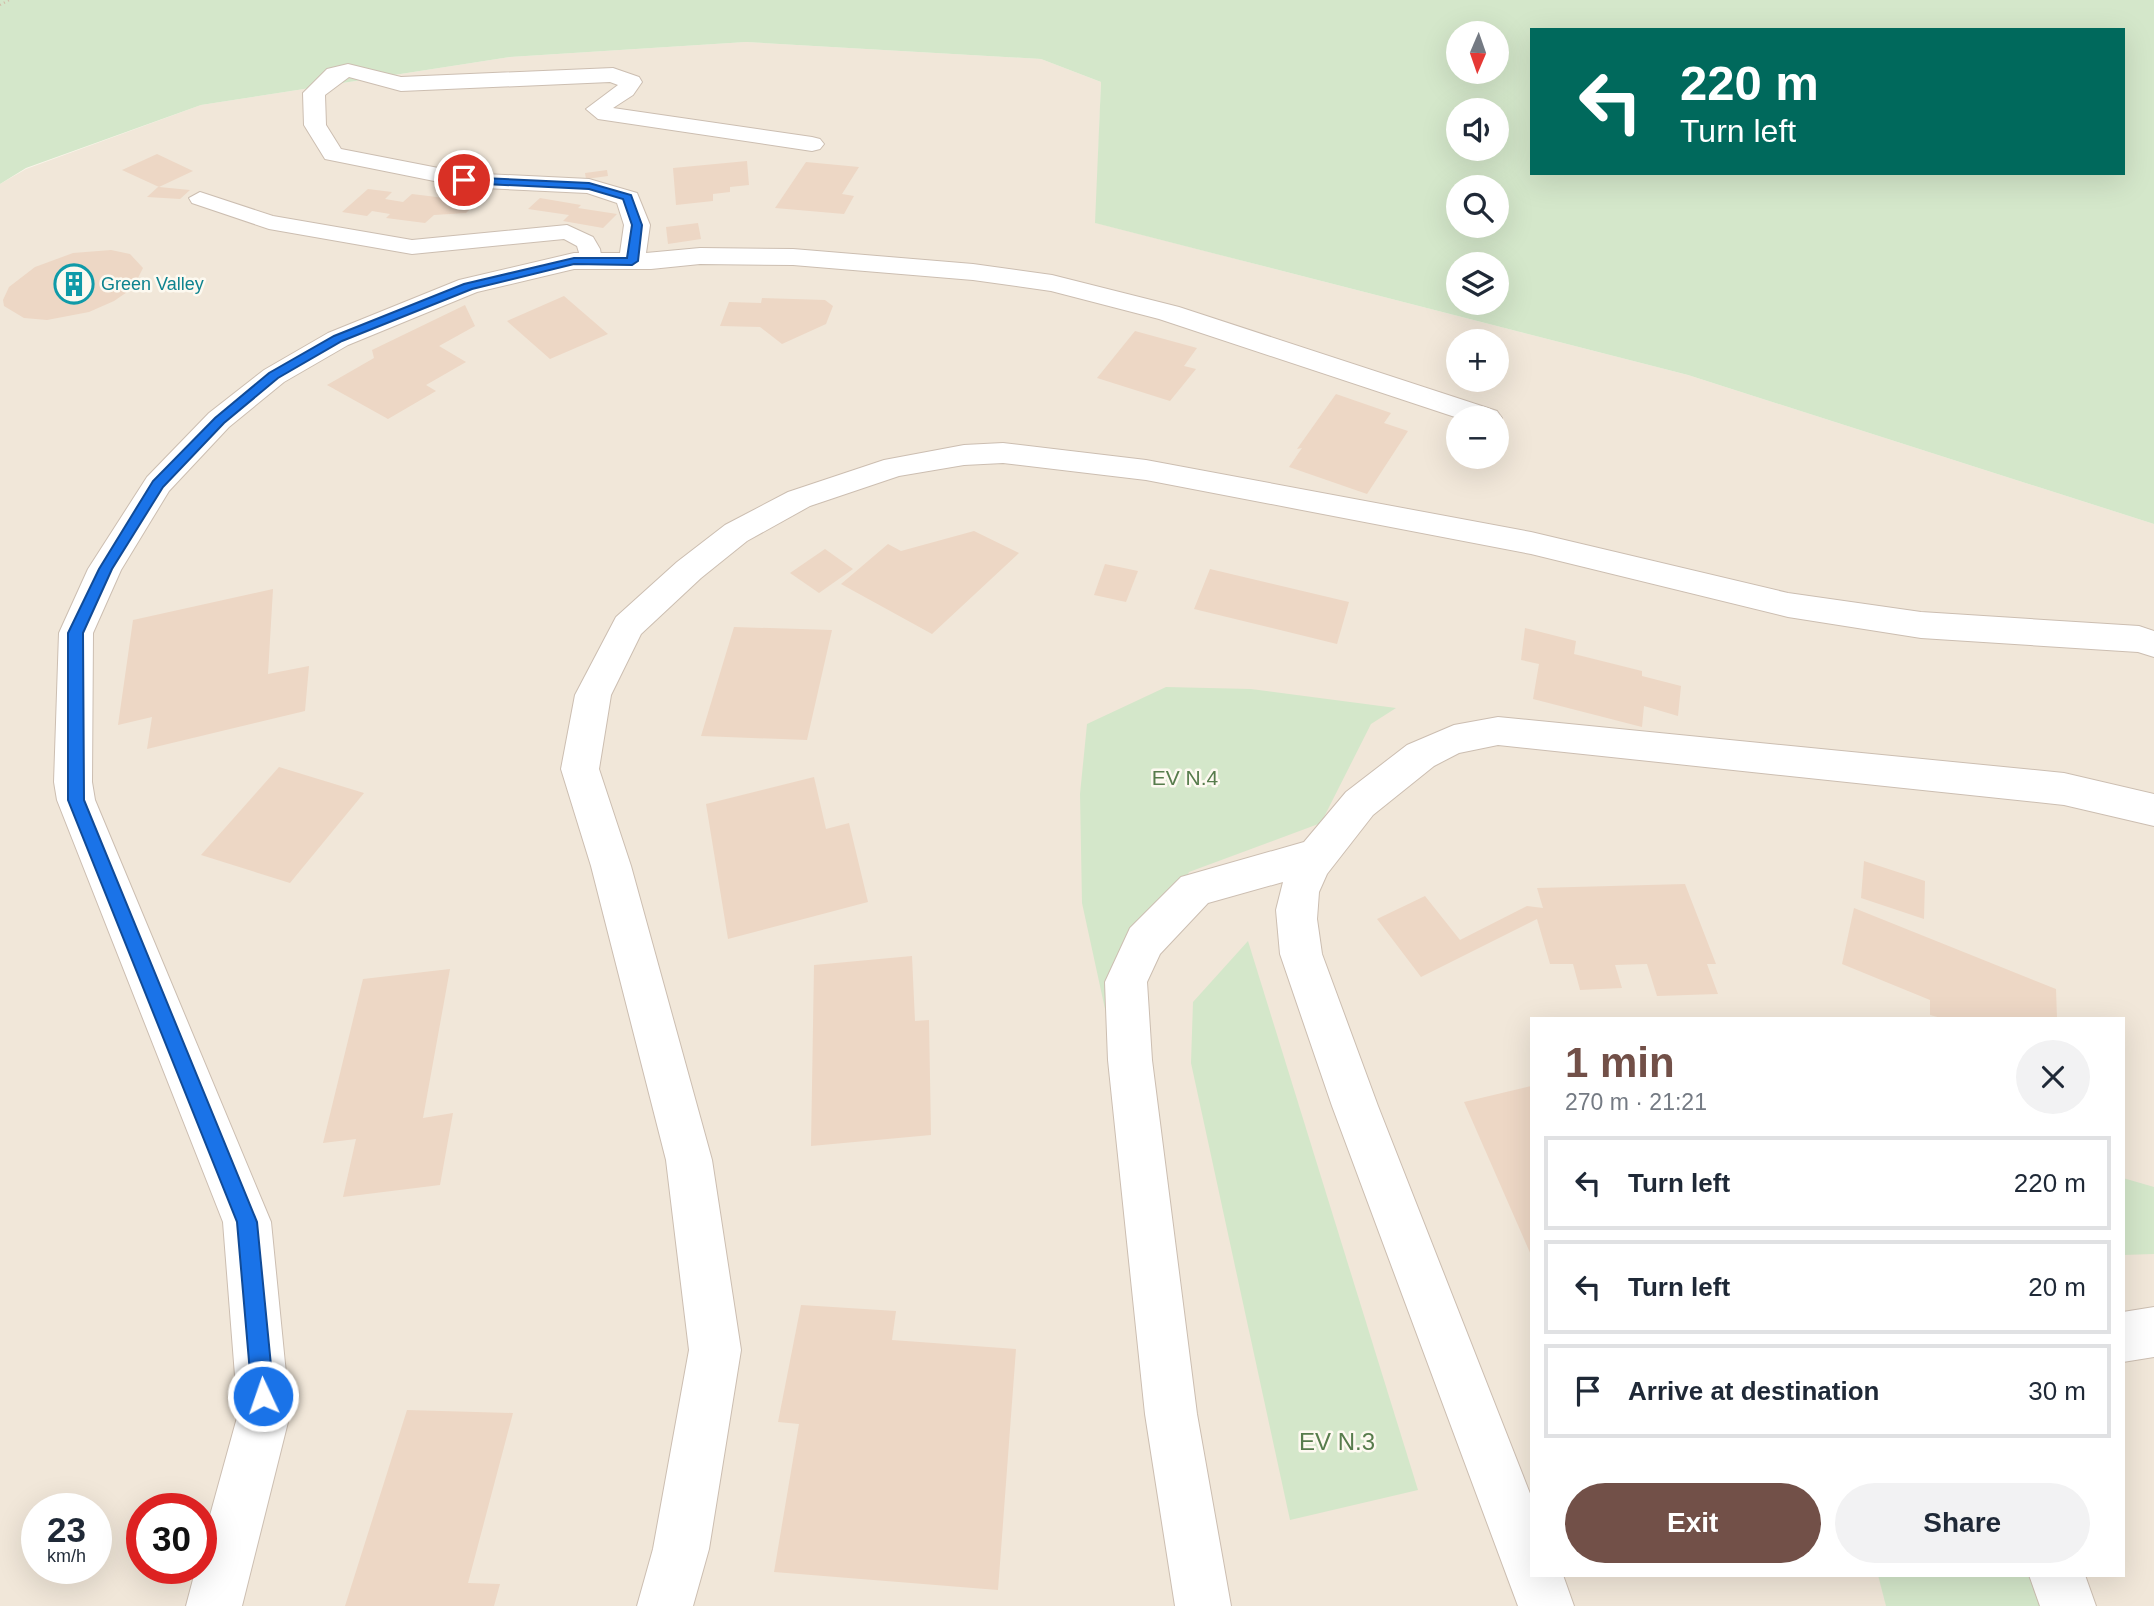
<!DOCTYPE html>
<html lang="en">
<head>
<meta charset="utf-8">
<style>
	body { margin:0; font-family:Helvetica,sans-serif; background:#f2f2f3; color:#1f2937; height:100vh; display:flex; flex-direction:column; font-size:26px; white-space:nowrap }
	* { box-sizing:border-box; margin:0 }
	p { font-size:23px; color:#747a83 }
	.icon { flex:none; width:38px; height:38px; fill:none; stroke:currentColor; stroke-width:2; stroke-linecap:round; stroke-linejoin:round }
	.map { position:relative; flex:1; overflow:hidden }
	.sheet { position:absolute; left:1530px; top:1017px; width:595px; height:560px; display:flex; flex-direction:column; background:#fff; border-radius:0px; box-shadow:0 7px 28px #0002 }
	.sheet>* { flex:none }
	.hud { position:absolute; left:1530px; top:28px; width:595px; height:147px; border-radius:0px; box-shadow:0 7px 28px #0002; background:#00695c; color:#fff; overflow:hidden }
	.needle { width:46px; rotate:182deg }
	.tools { position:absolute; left:1446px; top:21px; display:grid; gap:14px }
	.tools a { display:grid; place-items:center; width:63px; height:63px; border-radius:50%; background:#fff; box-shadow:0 7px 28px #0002; font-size:35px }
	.speed { position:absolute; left:21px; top:1493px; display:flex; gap:14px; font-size:35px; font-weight:700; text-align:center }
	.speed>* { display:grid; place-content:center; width:91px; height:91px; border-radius:50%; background:#fff; box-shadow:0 7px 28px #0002; line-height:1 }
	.speed small { font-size:18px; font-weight:400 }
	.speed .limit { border:10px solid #d22; background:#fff; color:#111 }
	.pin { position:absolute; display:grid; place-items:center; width:60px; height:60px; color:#fff; margin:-30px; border:4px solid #fff; border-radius:50%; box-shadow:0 2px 7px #0007 }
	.me { position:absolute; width:77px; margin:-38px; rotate:357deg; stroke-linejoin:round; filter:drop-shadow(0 0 5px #0008) }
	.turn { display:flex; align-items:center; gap:24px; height:147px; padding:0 35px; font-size:32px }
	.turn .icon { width:91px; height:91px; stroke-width:2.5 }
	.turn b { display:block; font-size:49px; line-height:60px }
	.round { display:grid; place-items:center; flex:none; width:74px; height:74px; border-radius:37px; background:#f2f2f3 }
	.head { display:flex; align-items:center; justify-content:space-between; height:119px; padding:0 35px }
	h1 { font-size:42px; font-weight:600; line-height:52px; color:#725048 }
	.action { display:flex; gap:14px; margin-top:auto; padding:14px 35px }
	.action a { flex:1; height:80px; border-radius:42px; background:#725048; color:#fff; font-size:28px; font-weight:600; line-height:80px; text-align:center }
	.action a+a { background:#f2f2f3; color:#1f2937 }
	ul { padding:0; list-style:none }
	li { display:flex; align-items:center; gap:21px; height:94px; margin:0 14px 10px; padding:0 21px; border:4px solid #e0e1e3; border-radius:0px }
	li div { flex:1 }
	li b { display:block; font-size:26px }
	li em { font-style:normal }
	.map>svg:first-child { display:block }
	.residential { fill:#f1e7d9; fill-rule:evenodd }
	.green { fill:#d4e7ca; fill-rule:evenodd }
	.building { fill:#edd7c5 }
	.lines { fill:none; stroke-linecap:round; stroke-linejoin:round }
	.lane-casing { stroke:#ccbeb1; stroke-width:2 }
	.street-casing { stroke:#ccbeb1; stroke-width:2 }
	.path { stroke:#d2baa7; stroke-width:2.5; stroke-dasharray:1 3.5; stroke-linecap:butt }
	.lane { fill:#fff; fill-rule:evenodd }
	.street { fill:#fff; fill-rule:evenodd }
	.route { fill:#1a73e8; stroke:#114b97; stroke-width:2 }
	.labels { text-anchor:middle; stroke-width:5; stroke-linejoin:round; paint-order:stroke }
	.far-culture-label { font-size:18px; fill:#0d838f; stroke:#fdf9f0; text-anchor:start }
	.park-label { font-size:21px; fill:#577c4c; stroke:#fdf9f0 }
	.near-park-label { font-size:24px; fill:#577c4c; stroke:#fdf9f0 }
</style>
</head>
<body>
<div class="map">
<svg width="2154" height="1606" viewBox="0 0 2154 1606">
	<rect width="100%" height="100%" fill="#faf5ea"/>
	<path class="residential" d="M746 42 1041 59 1101 82 1096 223 1688 375 2154 524V1606H0V184L26 169 201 105 510 57ZM1458 341H1496V380H1458ZM1458 418H1496V457H1458ZM1531 1018H2123V1575H1531ZM37 1508H96V1568H37ZM142 1508H201V1568H142Z"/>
	<g class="green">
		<path d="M0 0H2154V524L1688 375 1095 223 1101 82 1041 59 746 42 510 57 201 105 26 168 0 184ZM1531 30H2123V173H1531ZM1458 33H1496V72H1458ZM1458 110H1496V149H1458ZM1458 187H1496V226H1458ZM1458 264H1496V303H1458Z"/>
		<path d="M1166 687 1251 689 1396 708 1371 724 1321 823 1189 872 1110 1032 1082 903 1080 794 1087 724Z"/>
		<path d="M1248 941 1418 1490 1290 1520 1191 1063 1193 1002Z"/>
		<path d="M2123 1178 2154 1187V1254L2123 1255Z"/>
		<path d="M1878 1575H2038L2049 1606H1886Z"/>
	</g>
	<g class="building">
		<path d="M157 154 193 171 159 187 122 170Z"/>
		<path d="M747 161 749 185 730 187V192L713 194V201L676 205 673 168Z"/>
		<path d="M806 162 859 167 842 194 854 196 844 214 775 208Z"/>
		<path d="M607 170 608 176 586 179 585 173Z"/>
		<path d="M158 187H159L190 190 180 199 147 197Z"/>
		<path d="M368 189 392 192 385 199 403 202 412 194 453 199 448 204 472 207 466 213 434 215 425 223 386 218 390 214 372 211 367 216 342 212Z"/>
		<path d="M540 198 581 205 578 208 617 214 603 228 563 221 569 215 528 209Z"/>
		<path d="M698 223 701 239 668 244 666 227Z"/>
		<path d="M111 250 130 254 143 268 133 288 114 301 89 312 47 320 24 318 4 306 3 300 9 287 35 267 73 253Z"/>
		<path d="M564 296 608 334 550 359 507 321Z"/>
		<path d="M762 298 825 300 833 306 826 324 782 344 760 327 720 326 729 302 761 303Z"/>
		<path d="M465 305 475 326 439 346 466 362 426 385 436 391 388 419 327 385 374 358 372 350Z"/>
		<path d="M1135 331 1197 348 1184 366 1196 369 1170 401 1097 378Z"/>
		<path d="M1336 394 1391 413 1384 423 1408 431 1367 494 1289 467 1302 448 1297 449Z"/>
		<path d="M974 531 1019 553 932 634 841 584 888 544 901 551Z"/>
		<path d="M825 549 853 569 819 593 790 573Z"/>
		<path d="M1105 564 1138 571 1126 602 1094 595Z"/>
		<path d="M1210 569 1349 602 1337 644 1194 609Z"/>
		<path d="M273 589 268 674 309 666 305 711 147 749 152 717 118 725 133 620Z"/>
		<path d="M734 627 832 630 807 740 701 736Z"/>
		<path d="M1525 628 1576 641 1574 654 1642 671V676L1681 686 1678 716 1644 706 1642 727 1533 699 1539 664 1521 660Z"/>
		<path d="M279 767 364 793 290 883 201 855Z"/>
		<path d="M814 777 826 829 849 823 868 902 728 939 706 804Z"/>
		<path d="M1864 861 1925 881 1924 919 1861 898Z"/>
		<path d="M1685 884 1716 964H1707L1718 994 1657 996 1647 964 1615 965 1622 988 1580 990 1573 964H1550L1537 919 1421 977 1377 919 1425 896 1460 940 1527 906 1543 908 1537 888Z"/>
		<path d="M1854 908 2056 989 2057 1018H1941L1930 1015V1000L1842 964Z"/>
		<path d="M912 956 915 1021 929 1020 931 1135 811 1146 814 965Z"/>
		<path d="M450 969 423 1118 453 1113 440 1185 343 1197 356 1139 323 1143 363 979Z"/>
		<path d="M1531 1086V1255L1464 1102Z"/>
		<path d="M801 1305 896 1311 892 1340 1016 1349 998 1590 774 1572 799 1424 778 1422Z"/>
		<path d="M407 1410 513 1413 468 1583 500 1584 494 1606H345Z"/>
	</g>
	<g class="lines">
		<g class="lane-casing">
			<path id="lane" d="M200 192 273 216 412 240 567 225 593 237 600 249 602 261 591 268 583 266 577 246 564 239 412 254 269 229 192 203 189 198Z"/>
		</g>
		<g class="street-casing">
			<g id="street">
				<path d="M348 64 401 77 613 68 639 77 642 82 633 95 613 108 812 137 820 139 824 144 820 149 812 151 598 119 586 109 618 85 610 82 401 91 349 77 325 95 326 125 341 149 464 173 589 179 637 193 650 225 646 253 700 248 793 249 973 264 1052 275 1179 307 1497 411 1502 418 1496 425V418H1458L1159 319 1051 291 973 280 793 265 700 264 651 269H574L477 292 348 345 284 382 229 427 169 491 121 570 93 633 92 782 95 800 271 1222 290 1414 242 1606H186L196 1568H201V1548L238 1414 223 1222 57 800 54 782 59 633 88 569 147 477 209 413 264 370 328 333 459 280 574 253H620L624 225 617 203 587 193 464 187 325 159 304 125 303 93 327 69Z"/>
				<path d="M1003 443 1146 460 1531 532 1788 593 1921 612 2139 626 2154 631V657L2138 652 1921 638 1788 617 1531 554 1146 480 1003 463 964 465 899 476 810 506 747 541 701 578 641 634 611 695 599 769 631 866 712 1160 741 1350 709 1549 693 1606H637L653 1549 689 1350 666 1160 591 866 561 769 575 695 616 617 677 562 725 525 788 492 884 460 964 445Z"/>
				<path d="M1498 717 2064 773 2154 794V826L2064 805 1498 745 1459 753 1434 766 1373 815 1327 874 1319 892 1317 919 1322 954 1378 1106 1531 1496V1575H1563L1574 1606H1518L1332 1106 1280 954 1276 910 1283 882 1208 903 1160 954 1147 982 1152 1060 1197 1414 1231 1606H1175L1145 1414 1108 1060 1105 982 1130 928 1181 877 1304 842 1346 792 1407 745 1454 725Z"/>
				<path d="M2154 1307V1357L2123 1362V1312Z"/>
				<path d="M2029 1575H2085L2096 1606H2040Z"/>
			</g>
		</g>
		<path class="path" d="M0 5 9 0"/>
		<use href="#lane" class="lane"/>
		<use href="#street" class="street"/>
	</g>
	<path class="route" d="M460 177 589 183 631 195 642 225 638 261 632 265 574 264 472 289 342 341 278 378 224 423 163 487 112 569 83 633 84 800 257 1222 274 1396 271 1404 263 1407 255 1404 252 1396 237 1222 68 800V633L99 569 153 481 215 418 269 373 334 336 464 284 574 258H627L632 225 623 199 589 189 464 183Z"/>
	<defs>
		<g id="building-ring" transform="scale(2.0125)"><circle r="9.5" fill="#fdf9f0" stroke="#0f9aa8" stroke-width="1.5"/><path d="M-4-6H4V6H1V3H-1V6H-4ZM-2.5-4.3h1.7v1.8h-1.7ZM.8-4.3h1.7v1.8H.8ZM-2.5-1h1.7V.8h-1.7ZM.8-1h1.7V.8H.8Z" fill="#0f9aa8"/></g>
	</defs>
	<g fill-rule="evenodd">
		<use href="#building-ring" x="74" y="284"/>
	</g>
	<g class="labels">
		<g class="far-culture-label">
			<text x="101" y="290">Green Valley</text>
		</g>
		<g class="park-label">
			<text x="1185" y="785">EV N.4</text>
		</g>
		<g class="near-park-label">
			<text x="1337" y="1450">EV N.3</text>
		</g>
	</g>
</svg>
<div class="tools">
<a><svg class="needle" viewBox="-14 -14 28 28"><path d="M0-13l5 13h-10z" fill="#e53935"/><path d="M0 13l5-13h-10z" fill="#747a83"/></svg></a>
<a><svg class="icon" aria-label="sound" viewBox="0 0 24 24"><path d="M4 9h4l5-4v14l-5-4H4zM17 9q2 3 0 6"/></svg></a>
<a><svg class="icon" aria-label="search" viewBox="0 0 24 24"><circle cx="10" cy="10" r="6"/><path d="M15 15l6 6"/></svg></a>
<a><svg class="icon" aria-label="layers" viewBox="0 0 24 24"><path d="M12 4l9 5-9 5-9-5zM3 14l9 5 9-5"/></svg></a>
<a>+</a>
<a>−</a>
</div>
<div class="speed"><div>23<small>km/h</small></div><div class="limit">30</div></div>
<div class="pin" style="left:464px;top:180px;background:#d93025"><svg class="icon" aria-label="arrive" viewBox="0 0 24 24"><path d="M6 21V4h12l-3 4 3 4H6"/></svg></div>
<svg class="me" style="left:263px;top:1396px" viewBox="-20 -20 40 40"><circle r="17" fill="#1a73e8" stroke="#fff" stroke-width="3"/><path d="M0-11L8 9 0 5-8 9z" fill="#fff"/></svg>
<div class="hud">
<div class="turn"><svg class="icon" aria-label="left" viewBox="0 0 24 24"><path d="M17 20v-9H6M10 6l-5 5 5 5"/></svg><div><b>220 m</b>Turn left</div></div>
</div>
<section class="sheet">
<div class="head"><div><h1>1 min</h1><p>270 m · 21:21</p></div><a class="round"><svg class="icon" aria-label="close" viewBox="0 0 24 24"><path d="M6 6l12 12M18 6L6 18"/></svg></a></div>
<ul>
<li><svg class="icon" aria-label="left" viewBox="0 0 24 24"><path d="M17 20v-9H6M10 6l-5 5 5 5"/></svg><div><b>Turn left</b></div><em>220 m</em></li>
<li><svg class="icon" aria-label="left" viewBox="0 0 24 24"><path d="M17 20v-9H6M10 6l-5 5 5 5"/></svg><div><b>Turn left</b></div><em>20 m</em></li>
<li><svg class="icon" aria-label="arrive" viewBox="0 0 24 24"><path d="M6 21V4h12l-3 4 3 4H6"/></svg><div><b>Arrive at destination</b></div><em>30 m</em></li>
</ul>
<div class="action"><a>Exit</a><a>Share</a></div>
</section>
</div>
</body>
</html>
